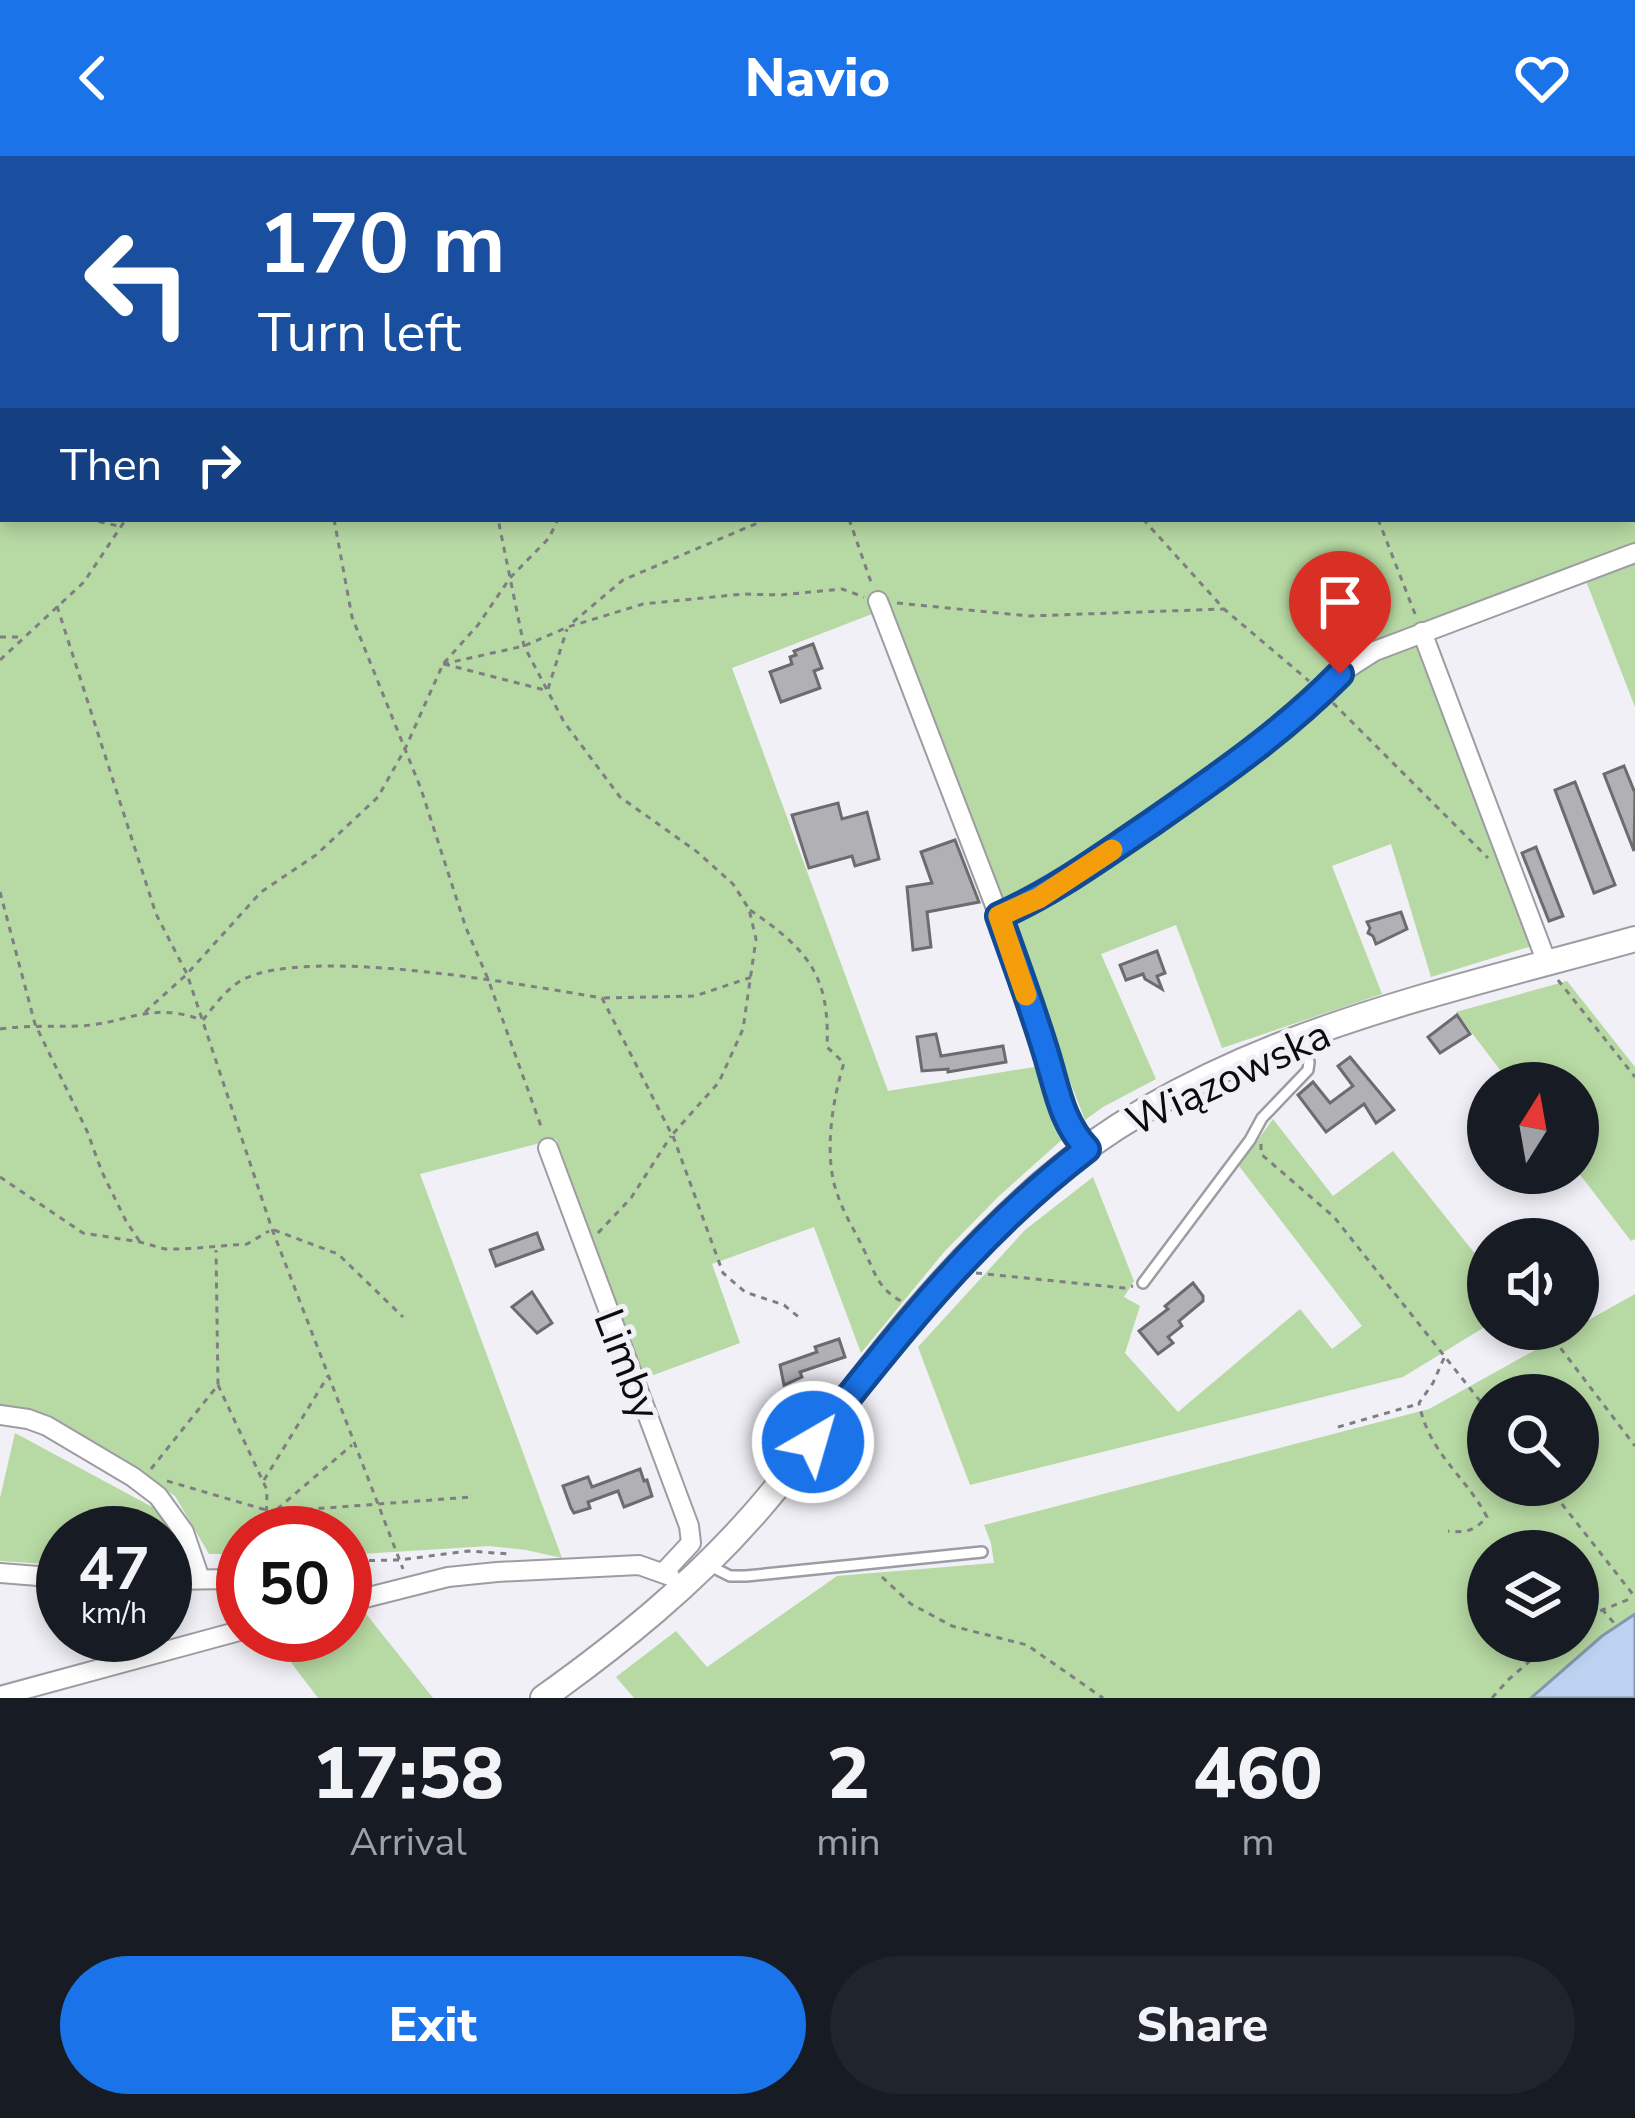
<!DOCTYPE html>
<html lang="en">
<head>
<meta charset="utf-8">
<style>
	body { margin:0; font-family:"Nunito Sans",sans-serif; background:#20242c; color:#f1f3f6; height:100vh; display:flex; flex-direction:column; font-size:45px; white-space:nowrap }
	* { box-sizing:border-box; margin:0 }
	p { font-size:39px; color:#9ea1a6 }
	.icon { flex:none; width:66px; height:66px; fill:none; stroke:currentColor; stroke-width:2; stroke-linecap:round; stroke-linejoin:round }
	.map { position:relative; height:1542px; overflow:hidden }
	.side { display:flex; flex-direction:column; background:#171b24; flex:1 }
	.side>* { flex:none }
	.top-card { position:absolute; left:0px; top:0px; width:1635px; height:366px; box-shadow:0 6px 18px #0003; background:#1a4fa0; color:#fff; overflow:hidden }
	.needle { width:78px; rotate:11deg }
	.controls { position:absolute; left:1467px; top:906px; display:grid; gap:24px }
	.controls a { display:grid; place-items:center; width:132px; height:132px; border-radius:50%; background:#171b24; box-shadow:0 6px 18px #0003; font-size:60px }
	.speed { position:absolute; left:36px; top:1350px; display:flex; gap:24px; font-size:60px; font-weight:700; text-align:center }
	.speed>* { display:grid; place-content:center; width:156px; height:156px; border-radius:50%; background:#171b24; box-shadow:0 6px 18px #0003; line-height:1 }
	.speed small { font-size:30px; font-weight:400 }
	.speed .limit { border:18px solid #d22; background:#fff; color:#111 }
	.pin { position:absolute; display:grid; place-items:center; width:102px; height:102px; color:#fff; margin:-123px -51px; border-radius:50% 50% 50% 0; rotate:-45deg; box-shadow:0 0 12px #0007 }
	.pin .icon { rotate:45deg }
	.me { position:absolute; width:132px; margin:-66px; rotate:38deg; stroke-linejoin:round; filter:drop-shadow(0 0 9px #0008) }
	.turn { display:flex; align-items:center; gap:42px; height:252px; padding:0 60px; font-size:54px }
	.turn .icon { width:156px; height:156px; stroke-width:2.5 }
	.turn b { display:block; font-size:84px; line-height:102px }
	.then { display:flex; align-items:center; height:114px; padding:0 60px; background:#0003; gap:24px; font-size:45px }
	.eta { display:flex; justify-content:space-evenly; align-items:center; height:204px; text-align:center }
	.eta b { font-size:72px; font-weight:800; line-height:84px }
	.action { display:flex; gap:24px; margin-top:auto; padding:24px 60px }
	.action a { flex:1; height:138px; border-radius:72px; background:#1a73e8; color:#fff; font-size:48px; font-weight:800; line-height:138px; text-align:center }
	.action a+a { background:#20242c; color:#f1f3f6 }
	header { display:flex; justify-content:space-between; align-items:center; height:156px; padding:0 60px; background:#1a73e8; color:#fff; font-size:54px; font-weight:800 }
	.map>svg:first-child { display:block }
	.green { fill:#b7d9a3; fill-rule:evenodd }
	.water { fill:#bcd2f1; stroke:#8797ad; stroke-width:3 }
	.building { fill:#b0b0b5; stroke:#6c6b70; stroke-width:3 }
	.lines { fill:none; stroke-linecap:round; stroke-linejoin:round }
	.service-casing { stroke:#9d9ca2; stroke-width:14 }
	.minor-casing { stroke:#9d9ca2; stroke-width:22 }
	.secondary-casing { stroke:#9d9ca2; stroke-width:28 }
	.path { stroke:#7f7f83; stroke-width:3; stroke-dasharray:6 6; stroke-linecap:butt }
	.service { stroke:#fff; stroke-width:9 }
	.minor { stroke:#fff; stroke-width:18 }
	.secondary { stroke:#fff; stroke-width:24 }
	.route-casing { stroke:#114b97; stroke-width:30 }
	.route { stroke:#1a73e8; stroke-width:21 }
	.slow { stroke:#f59e0b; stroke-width:21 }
	.labels { text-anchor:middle; stroke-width:10; stroke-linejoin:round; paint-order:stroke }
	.street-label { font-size:42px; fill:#0c0c0d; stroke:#f0f0f6 }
</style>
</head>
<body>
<header><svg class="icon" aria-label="back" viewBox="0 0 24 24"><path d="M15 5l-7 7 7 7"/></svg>Navio<svg class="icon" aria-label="heart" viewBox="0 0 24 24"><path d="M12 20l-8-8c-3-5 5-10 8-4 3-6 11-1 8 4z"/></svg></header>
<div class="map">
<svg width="1635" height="1542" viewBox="0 0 1635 1542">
	<rect width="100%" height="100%" fill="#f0f0f6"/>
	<g class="green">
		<path d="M0 0H1635V390L1409 473 1532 790 1431 821 1391 688 1332 710 1382 838 1222 892 1176 769 1101 798 1156 923 1103 951 1085 964 885 453 732 512 888 935 1040 910 1066 980 998 1041 944 1096 861 1197 814 1071 712 1108 740 1187 643 1223 556 983 420 1018 562 1402 526 1394 489 1390 345 1399V1377H243V1398H209L175 1340 81 1279 27 1254 0 1253ZM3 3H1632V363H3Z"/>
		<path d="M1635 406V551L1586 425Z"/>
		<path d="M1567 825 1635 911V1083L1631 1085 1578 1016V927H1510L1456 856Z"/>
		<path d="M1273 963 1333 1040 1393 995 1488 1114V1169L1403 1221 970 1329 918 1191 1025 1074 1093 1021 1134 1125 1124 1141 1140 1150 1125 1197 1178 1256 1300 1153 1332 1193 1362 1170 1239 1010Z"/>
		<path d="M1635 1138V1458L1602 1480 1531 1542H634L616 1521 676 1475 707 1511 837 1420 994 1407 991 1387 984 1369 1429 1253 1573 1173H1578V1170ZM1488 1239H1578V1329H1488ZM1488 1395H1578V1485H1488Z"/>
		<path d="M15 1277 156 1353C173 1372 177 1391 169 1415H165V1377H63V1409L0 1405V1342Z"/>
		<path d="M363 1454 433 1542H318L274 1484 291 1479H345V1460Z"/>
	</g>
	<path class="water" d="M1635 1458V1542H1531L1602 1480Z"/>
	<g class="building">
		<path d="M813 488 822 512 814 515 820 532 781 546 770 516 792 508 790 501 796 499 794 495Z"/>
		<path d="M1624 610 1635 637 1634 695 1604 618Z"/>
		<path d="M1575 626 1615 729 1594 737 1555 634Z"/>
		<path d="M838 647 842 663 867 656 879 703 855 710 852 700 809 712 792 659Z"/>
		<path d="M955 684 979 746 927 756 931 791 913 794 907 731 932 727 921 696Z"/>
		<path d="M1536 691 1563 760 1549 765 1522 697Z"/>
		<path d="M1401 756 1407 773 1376 788 1373 780 1368 777 1370 772 1367 766Z"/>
		<path d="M1157 795 1165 817 1157 820 1162 833 1145 823 1143 818 1126 824 1120 809Z"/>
		<path d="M1457 859 1470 878 1440 897 1428 881Z"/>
		<path d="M936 878 941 900 1003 890 1006 906 948 916V913L922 915 917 881Z"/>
		<path d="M1350 901 1394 954 1376 967 1364 948 1326 976 1298 939 1313 926 1330 947 1353 930 1338 910Z"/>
		<path d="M537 1077 543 1093 496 1110 490 1094Z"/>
		<path d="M1193 1127 1203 1140V1145L1179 1165 1182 1170 1168 1181 1173 1187 1158 1198 1139 1175 1168 1153 1165 1150Z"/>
		<path d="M532 1136 552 1167 537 1177 512 1151Z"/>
		<path d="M839 1183 845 1201 800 1216 802 1221 784 1229 780 1209 817 1196 815 1191Z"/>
		<path d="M640 1313 644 1325 647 1324 652 1340 624 1351 618 1335 588 1346 590 1352 574 1357 571 1352 563 1330 588 1321 592 1331Z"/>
	</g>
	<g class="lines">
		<g class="service-casing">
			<g id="service">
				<path d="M1143 1127 1250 984 1262 962 1308 914 1309 906 1303 886"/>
				<path d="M710 1410 730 1420H746L982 1396"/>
			</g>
		</g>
		<g class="minor-casing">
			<g id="minor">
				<path d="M878 445 999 760 1048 901 1057 940 1073 977 1087 993"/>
				<path d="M1422 476 1547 807"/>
				<path d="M999 760 1039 742 1180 647 1254 594 1339 518 1375 495 1635 397"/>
				<path d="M548 992 689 1370 691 1387 664 1416"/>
				<path d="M0 1259 28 1263 47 1270 133 1321 158 1340 184 1376 200 1423"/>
				<path d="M0 1417 63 1422"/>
				<path d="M165 1424 235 1423 243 1427"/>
				<path d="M345 1447 448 1421 497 1416 639 1409 670 1420"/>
				<path d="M0 1540 243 1474"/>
			</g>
		</g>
		<g class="secondary-casing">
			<path id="secondary" d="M543 1542C620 1487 693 1428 755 1357 811 1293 859 1222 915 1157 954 1111 997 1067 1042 1027 1208 884 1431 840 1635 783"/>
		</g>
		<g class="path">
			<path d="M140 0 142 3"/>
			<path d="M710 0 711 3"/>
			<path d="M793 0 796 3"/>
			<path d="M1242 0 1243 3"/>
			<path d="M1610 0 1611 3"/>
			<path d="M323 3 327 0"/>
			<path d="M357 3 358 0"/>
			<path d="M681 3 682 0"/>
			<path d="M1627 3 1634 0"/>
			<path d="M1632 60 1635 69"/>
			<path d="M0 150 3 149"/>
			<path d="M0 347H3"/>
			<path d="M87 363 119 370"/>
			<path d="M334 363 352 461 421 633 466 772 488 823 542 973"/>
			<path d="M849 363 872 429"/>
			<path d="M1143 363 1224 453 1309 525"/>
			<path d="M1378 363 1417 463"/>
			<path d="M897 447 1029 460 1224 453"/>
			<path d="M57 450 156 758 187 818 272 1073 403 1413"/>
			<path d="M573 466 623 424 767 363"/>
			<path d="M0 481H22"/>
			<path d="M0 504 84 426 126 363"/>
			<path d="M443 508 524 490 568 471 643 448 743 438 780 439 842 433 864 441"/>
			<path d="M444 508 545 534"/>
			<path d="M548 533 567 473"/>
			<path d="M1333 547 1488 702"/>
			<path d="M0 736 35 868 87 975 102 1016 126 1065 140 1086"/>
			<path d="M750 754C808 794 830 819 827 891L844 907C832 945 823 1002 838 1040 844 1058 855 1075 863 1092 875 1116 877 1132 901 1145"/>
			<path d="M1558 824 1635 921"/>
			<path d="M604 842 695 840 752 821"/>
			<path d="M145 856 187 818 261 736 316 699 378 641 405 593 443 508 478 469 510 422 549 382 558 363"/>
			<path d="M203 864C214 850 226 833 242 824 308 789 524 829 602 842L672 979 719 926 743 873 756 783 749 753 733 728 696 695 620 641 564 566 524 490 498 363"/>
			<path d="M0 873C29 869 49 871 77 870 124 869 148 845 199 863"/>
			<path d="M673 980 723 1117 745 1136 784 1149 801 1163"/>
			<path d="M1261 988V998L1334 1061 1488 1255"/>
			<path d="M0 1021 83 1077 140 1086 165 1093H183L247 1088 269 1075"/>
			<path d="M274 1074 338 1098 403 1161"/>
			<path d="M598 1077 631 1042 671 980"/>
			<path d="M976 1117 1124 1132 1133 1130"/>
			<path d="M1546 1173 1635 1290"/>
			<path d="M1444 1202 1433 1227 1419 1247C1429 1298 1465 1319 1487 1361 1474 1375 1466 1377 1448 1375"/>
			<path d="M218 1229 267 1334 266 1377"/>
			<path d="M1338 1271 1418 1248"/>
			<path d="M151 1313 218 1229 216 1094"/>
			<path d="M264 1324 328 1220"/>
			<path d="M167 1325 273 1356 471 1341"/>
			<path d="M1547 1329 1635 1441"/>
			<path d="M268 1361 352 1289"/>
			<path d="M1524 1392 1531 1395"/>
			<path d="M345 1405 399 1404 468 1395 510 1398"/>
			<path d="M882 1421 911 1448 952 1470 1027 1489 1103 1542"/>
			<path d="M1578 1426 1614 1467"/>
			<path d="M1578 1464 1632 1442"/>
			<path d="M1492 1542 1508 1524 1553 1485"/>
		</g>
		<use href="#service" class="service"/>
		<use href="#minor" class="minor"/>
		<use href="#secondary" class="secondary"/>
	</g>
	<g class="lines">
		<g class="route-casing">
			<path id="route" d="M813 1286C896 1180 979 1075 1087 993 1061 965 1057 932 1046 897 1032 851 1015 805 999 760 1054 736 1101 701 1150 668 1216 622 1283 576 1340 518"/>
		</g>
		<use href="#route" class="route"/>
		<path class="slow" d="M1026 839 999 760 1039 742 1112 694"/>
	</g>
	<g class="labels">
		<g class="street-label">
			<text transform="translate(1228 921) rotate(-25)" y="15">Wiązowska</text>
			<text transform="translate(628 1208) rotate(69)" y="15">Limby</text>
		</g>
	</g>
</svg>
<div class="controls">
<a><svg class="needle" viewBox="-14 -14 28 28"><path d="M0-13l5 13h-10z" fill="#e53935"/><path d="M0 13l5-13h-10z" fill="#9ea1a6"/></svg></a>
<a><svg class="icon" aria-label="sound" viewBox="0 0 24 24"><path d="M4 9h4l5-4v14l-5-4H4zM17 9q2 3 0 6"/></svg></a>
<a><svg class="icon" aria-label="search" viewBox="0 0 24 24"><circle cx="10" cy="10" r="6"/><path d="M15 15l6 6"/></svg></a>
<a><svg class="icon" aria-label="layers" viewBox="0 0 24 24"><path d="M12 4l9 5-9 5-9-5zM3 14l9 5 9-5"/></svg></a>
</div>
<div class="speed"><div>47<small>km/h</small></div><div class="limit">50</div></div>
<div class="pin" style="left:1340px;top:518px;background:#d93025"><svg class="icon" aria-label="arrive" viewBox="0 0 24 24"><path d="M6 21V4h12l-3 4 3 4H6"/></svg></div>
<svg class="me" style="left:813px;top:1286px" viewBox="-20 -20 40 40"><circle r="17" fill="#1a73e8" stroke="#fff" stroke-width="3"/><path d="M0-11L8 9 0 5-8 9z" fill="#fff"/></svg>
<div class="top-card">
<div class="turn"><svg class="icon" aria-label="left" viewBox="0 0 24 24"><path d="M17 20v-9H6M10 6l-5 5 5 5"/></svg><div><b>170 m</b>Turn left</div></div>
<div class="then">Then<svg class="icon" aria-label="right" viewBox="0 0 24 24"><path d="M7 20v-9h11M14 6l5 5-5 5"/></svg></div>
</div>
</div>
<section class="side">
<div class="eta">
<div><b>17:58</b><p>Arrival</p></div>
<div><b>2</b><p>min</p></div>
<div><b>460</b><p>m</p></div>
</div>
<div class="action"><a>Exit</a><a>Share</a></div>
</section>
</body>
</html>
